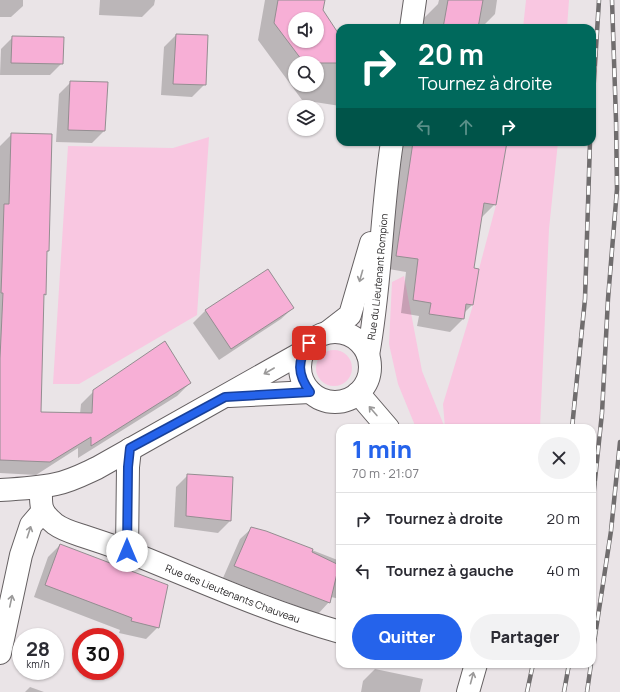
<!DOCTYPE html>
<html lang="fr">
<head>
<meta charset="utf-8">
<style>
	body { margin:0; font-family:Manrope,sans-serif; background:#f2f2f3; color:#2b2b33; height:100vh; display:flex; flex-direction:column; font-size:15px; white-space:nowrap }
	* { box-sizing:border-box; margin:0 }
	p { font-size:13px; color:#7c7c81 }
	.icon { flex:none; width:22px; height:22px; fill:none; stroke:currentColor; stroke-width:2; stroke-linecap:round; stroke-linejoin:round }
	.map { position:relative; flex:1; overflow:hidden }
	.sheet { position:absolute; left:336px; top:424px; width:260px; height:244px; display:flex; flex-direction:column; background:#fff; border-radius:12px; box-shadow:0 1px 3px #0004 }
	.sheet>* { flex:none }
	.banner { position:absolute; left:336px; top:24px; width:260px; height:122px; border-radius:12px; box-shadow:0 1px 3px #0004; background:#00695c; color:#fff; overflow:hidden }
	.fabs { position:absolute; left:288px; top:12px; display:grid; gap:8px }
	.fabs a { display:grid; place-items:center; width:36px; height:36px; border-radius:50%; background:#fff; box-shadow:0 1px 3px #0004; font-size:20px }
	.speed { position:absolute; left:12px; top:628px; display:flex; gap:8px; font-size:20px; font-weight:700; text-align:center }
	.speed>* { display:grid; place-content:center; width:52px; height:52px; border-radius:50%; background:#fff; box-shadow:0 1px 3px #0004; line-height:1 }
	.speed small { font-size:10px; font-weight:400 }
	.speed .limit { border:6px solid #d22; background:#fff; color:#111 }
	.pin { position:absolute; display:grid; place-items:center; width:34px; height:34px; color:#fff; margin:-17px; border-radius:8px; box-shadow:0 2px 6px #0006 }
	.me { position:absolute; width:44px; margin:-22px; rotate:0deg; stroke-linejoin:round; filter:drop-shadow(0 0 3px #0008) }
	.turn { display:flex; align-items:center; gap:14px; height:84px; padding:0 16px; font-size:18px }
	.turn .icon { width:52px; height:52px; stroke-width:2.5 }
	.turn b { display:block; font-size:28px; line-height:34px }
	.lanes { display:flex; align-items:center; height:38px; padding:0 16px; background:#0003; justify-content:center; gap:20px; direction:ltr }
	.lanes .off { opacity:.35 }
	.round { display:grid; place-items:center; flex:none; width:42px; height:42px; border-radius:21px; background:#f2f2f3 }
	.overview { display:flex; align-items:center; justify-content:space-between; height:68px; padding:0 16px }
	h1 { font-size:24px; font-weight:800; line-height:30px; color:#2563eb }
	.primary-button { display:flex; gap:8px; margin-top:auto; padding:8px 16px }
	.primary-button a { flex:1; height:46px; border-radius:24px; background:#2563eb; color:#fff; font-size:16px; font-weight:800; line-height:46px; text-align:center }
	.primary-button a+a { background:#f2f2f3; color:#2b2b33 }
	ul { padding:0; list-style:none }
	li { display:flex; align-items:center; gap:12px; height:52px; padding:0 16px; border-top:1px solid #e1e1e2 }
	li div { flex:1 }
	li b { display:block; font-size:15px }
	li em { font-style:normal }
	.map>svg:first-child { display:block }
	.green { fill:#f9c7e1 }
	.shadow { fill:#0003; fill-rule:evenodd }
	.building { fill:#f7afd6; stroke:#948e91; fill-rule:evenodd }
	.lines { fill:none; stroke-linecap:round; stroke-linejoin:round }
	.minor-casing { stroke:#656062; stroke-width:24 }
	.minor { stroke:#fff; stroke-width:22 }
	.rail-casing { stroke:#706d6e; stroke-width:4.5 }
	.rail { stroke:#fff; stroke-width:3; stroke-dasharray:9; stroke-linecap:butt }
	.oneway { stroke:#9b9a9a }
	.route-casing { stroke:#184099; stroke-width:10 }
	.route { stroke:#2563eb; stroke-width:7 }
	.labels { text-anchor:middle; stroke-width:3; stroke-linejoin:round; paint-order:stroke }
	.street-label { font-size:10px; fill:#201e1f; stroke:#fff }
</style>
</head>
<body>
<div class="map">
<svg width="620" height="692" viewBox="0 0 620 692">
	<rect width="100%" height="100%" fill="#eae4e7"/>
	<g class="green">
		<path d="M526 0H569L567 28H523Z"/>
		<path d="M209 137 197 315 79 384H53L68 146 173 148Z"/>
		<path d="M507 142H558L549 229 540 428H445L443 404 473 305 479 269 496 205Z"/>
		<path d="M404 276 422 371 445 428H416L398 384 389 344 392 282Z"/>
		<circle cx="334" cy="368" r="18"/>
	</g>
	<g class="shadow">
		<path d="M0 0H23V6L11 17H0Z"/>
		<path d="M100 0H155L154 5 142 17 99 15Z"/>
		<path d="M265 0H324L322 10 340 38V106L302 100 258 40ZM295 19H317V41H295ZM295 63H317V85H295Z"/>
		<path d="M439 0H497L495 14 482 27 423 28 424 18 438 4Z"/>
		<path d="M176 35 205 84 192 97 161 95 164 47Z"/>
		<path d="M13 37 62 63 50 75H0L1 49Z"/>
		<path d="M71 82 107 83 104 131 92 143 56 142 59 94Z"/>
		<path d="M12 134 48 251 46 252 45 294 43 296 40 412 80 414 81 404 94 391 190 383 177 396 78 458V448L36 475 0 473V146Z"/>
		<path d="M403 142H506L495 204 482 217H481L473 269 472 305 464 313 463 319 450 332 417 326 419 316 401 313 406 272 383 268Z"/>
		<path d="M268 270 293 308 281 319 219 360 193 323 205 311Z"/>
		<path d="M188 475 230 521 218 533 174 527 176 487Z"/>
		<path d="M252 528 266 532 340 561V599L331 597 329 602 318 614 223 578 240 539Z"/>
		<path d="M60 545 158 627 146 639 119 633 120 630 34 597 48 557Z"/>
		<path d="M375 669 423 679 420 692H361L363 681Z"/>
		<path d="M30 687 44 692H25Z"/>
	</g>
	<g class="building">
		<path d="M278 0H325L323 10 340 36V63H304L274 23ZM295 19H317V41H295Z"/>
		<path d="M448 0H483L478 28H443Z"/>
		<path d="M176 34 208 35 206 85 173 84Z"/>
		<path d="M12 36 64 37 63 64 11 63Z"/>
		<path d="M70 81 108 82 105 131 68 130Z"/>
		<path d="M11 133 52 134 49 251H47L46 295 44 294 41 412 92 413 93 390 165 341 191 383 91 446V437L50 462 0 460V358L3 293H1L2 267 4 204H9Z"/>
		<path d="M413 142H507L496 205 484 203 474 268 479 269 473 305 466 304 464 319 429 314 431 303 413 300 418 259 396 256Z"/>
		<path d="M268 269 294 308 231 349 205 310Z"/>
		<path d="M187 474 233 477 231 521 186 516Z"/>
		<path d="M251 527 266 531 313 549 312 552 339 565 330 603 234 566Z"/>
		<path d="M60 544 168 585 159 628 131 621 132 618 45 585Z"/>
	</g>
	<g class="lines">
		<g class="minor-casing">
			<g id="minor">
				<path d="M411 28 415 0"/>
				<path d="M328 332 350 315 371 243"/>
				<circle cx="335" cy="367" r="35"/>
				<path id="s1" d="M368 355C381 285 381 213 392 142"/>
				<path d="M358 393 388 428"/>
				<path d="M229 396 310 392"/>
				<path id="s2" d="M41 487C41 506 39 511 55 524 63 530 74 533 83 536 98 541 114 546 129 552 199 580 267 611 340 632"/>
				<path d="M0 490C19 489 38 488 56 484 71 481 84 474 97 468L303 352"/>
				<path d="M127 551 128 467 130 449"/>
				<path d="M0 653 21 555 31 525 43 511"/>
				<path d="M468 692 476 664"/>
			</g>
		</g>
		<use href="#minor" class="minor"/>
		<g class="rail-casing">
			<g id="rail">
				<path d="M592 111 599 0"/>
				<path d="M572 428 585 299 590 142"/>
				<path d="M592 508 602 413 608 299 617 189 616 120 612 0"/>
				<path d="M592 656 611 531 620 442"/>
				<path d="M527 692 533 664"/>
				<path d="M564 692 569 664"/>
				<path d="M587 692 591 664"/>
			</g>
		</g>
		<use href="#rail" class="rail"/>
	</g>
	<defs><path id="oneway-shaft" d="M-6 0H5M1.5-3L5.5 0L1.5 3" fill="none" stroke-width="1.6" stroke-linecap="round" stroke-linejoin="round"/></defs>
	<g class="oneway">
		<use href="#oneway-shaft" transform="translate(361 276) rotate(106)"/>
		<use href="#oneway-shaft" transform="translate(269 371) rotate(150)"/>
		<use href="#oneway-shaft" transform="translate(373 411) rotate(-131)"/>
		<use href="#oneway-shaft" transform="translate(29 532) rotate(-72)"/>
		<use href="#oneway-shaft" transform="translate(11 601) rotate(-78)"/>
		<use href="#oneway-shaft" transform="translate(472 678) rotate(-75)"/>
	</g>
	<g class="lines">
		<g class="route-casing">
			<path id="route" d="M127 551 128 467 130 448 225 397 310 392C297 374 297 361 309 343"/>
		</g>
		<use href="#route" class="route"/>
	</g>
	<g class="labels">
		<g class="street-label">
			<text dy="4" stroke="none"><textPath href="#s1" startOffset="79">Rue du Lieutenant Rompion</textPath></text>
			<text dy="4" stroke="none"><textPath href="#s2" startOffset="233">Rue des Lieutenants Chauveau</textPath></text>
		</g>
	</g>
</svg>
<div class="fabs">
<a><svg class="icon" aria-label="sound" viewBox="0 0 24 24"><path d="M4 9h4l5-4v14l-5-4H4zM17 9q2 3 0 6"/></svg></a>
<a><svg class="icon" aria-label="search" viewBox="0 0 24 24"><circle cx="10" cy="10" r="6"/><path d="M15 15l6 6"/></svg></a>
<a><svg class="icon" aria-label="layers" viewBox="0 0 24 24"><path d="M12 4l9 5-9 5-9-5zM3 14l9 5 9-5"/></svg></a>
</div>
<div class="speed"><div>28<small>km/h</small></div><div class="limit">30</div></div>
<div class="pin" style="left:309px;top:343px;background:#d93025"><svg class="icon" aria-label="arrive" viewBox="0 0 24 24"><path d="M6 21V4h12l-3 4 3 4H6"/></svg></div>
<svg class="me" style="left:127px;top:551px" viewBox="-20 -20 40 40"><circle r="19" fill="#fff"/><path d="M0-13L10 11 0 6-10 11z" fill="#2563eb"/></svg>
<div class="banner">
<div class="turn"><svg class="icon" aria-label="right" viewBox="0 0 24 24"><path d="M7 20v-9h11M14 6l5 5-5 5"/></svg><div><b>20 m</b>Tournez à droite</div></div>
<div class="lanes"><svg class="icon off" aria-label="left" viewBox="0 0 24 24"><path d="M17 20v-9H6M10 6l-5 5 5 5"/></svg><svg class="icon off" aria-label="ahead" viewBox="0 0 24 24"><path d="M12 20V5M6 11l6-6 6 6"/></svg><svg class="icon" aria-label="right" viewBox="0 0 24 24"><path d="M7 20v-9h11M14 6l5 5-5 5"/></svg></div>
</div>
<section class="sheet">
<div class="overview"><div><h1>1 min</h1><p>70 m · 21:07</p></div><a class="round"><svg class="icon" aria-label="close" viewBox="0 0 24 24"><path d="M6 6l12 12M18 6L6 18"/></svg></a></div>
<ul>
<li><svg class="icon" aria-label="right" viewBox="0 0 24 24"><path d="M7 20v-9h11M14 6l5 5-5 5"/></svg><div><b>Tournez à droite</b></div><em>20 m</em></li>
<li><svg class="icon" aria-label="left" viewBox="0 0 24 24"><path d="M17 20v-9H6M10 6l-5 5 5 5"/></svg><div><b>Tournez à gauche</b></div><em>40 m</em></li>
</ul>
<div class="primary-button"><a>Quitter</a><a>Partager</a></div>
</section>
</div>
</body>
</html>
